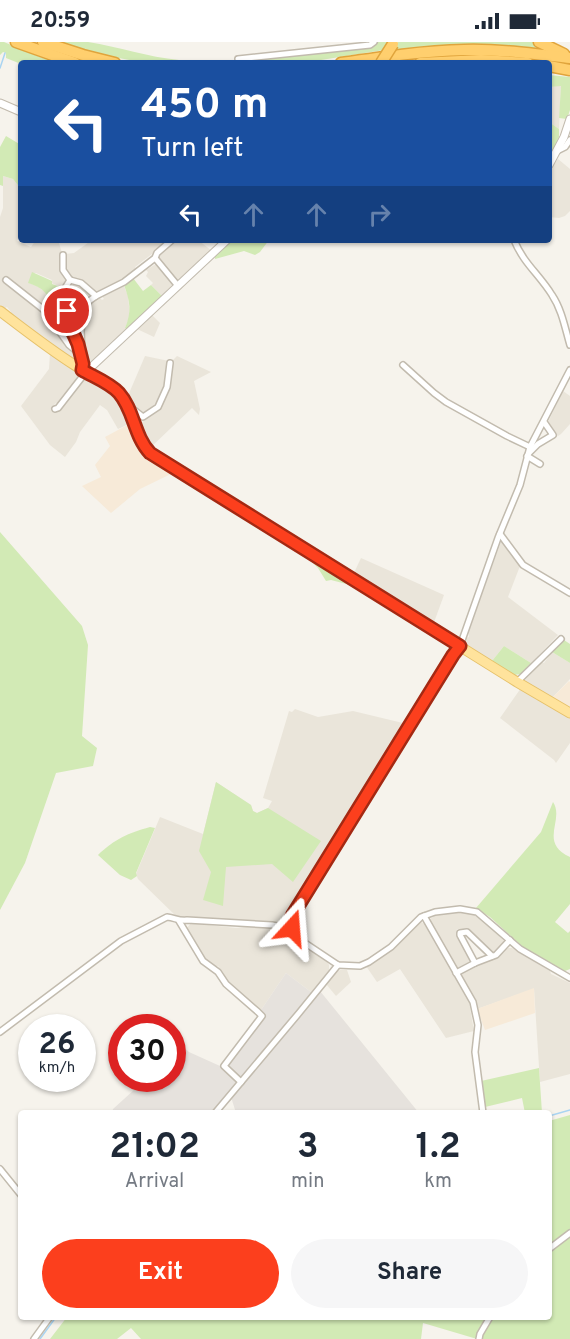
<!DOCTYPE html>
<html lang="en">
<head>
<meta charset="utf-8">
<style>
	body { margin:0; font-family:Overpass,sans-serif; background:#f6f6f7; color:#1f2937; height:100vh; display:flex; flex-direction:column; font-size:22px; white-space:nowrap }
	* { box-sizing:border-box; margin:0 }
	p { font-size:20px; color:#747a83 }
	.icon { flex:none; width:33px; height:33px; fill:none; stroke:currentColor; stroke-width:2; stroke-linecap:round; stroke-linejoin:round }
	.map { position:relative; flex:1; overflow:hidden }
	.details { position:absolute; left:18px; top:1068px; width:534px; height:210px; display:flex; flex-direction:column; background:#fff; border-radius:6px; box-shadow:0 2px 4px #0004 }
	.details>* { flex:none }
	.hud { position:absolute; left:18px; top:18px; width:534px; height:183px; border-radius:6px; box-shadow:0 2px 4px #0004; background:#1a4fa0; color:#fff; overflow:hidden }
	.speed { position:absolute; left:18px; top:972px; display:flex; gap:12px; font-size:30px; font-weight:700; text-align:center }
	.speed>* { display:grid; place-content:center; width:78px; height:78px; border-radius:50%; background:#fff; box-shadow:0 2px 4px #0004; line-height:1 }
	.speed small { font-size:15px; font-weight:400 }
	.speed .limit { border:9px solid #d22; background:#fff; color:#111 }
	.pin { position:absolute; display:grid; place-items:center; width:51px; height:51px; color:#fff; margin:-26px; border:3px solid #fff; border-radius:50%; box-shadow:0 2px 6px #0007 }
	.me { position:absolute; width:66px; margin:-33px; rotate:19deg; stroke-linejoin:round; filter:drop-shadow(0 0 4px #0008) }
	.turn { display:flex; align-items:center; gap:21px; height:126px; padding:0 24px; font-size:27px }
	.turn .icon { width:78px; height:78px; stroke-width:2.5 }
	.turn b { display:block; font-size:42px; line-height:51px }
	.lanes { display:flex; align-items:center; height:57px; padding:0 24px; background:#0003; justify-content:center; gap:30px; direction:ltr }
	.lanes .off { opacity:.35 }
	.eta { display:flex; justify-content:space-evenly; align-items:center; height:102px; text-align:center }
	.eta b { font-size:36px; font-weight:700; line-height:42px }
	.primary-button { display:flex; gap:12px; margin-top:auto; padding:12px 24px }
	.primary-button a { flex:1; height:69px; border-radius:36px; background:#fc3f1d; color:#fff; font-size:24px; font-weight:700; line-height:69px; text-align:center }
	.primary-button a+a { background:#f6f6f7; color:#1f2937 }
	.status { display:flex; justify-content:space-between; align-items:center; height:42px; padding:0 30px; background:#fff; direction:ltr }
	.status svg { height:16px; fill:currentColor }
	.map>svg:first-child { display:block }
	.residential { fill:#eae5da }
	.commercial { fill:#f7ead8 }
	.industrial { fill:#e6e2dd }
	.green { fill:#d2eab5 }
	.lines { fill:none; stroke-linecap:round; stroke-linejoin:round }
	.stream { stroke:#a9d4f2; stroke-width:1.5 }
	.minor-casing { stroke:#c2bbae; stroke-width:8 }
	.tertiary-casing { stroke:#c2bbae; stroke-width:9 }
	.primary-casing { stroke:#e6c16a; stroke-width:11 }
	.motorway-casing { stroke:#e0a43c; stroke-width:13 }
	.minor { stroke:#fff; stroke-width:5 }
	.tertiary { stroke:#fff; stroke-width:7 }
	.primary { stroke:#ffe39c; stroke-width:9 }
	.motorway { stroke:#ffcf6e; stroke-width:10 }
	.motorway-bridge-casing { stroke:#e0a43c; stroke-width:13; stroke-linecap:butt }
	.motorway-bridge { stroke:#ffcf6e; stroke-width:10 }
	.route-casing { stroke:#a42913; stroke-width:15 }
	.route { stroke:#fc3f1d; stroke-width:10 }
</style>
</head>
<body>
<div class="status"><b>20:59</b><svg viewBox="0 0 49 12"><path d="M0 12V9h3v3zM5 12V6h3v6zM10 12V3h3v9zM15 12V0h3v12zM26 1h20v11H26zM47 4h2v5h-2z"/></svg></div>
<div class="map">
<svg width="570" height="1297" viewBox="0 0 570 1297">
	<rect width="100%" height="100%" fill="#f6f3ec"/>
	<g class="residential">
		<path d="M561 43 559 87 549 80V45Z"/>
		<path d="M558 117 570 127V169L565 174 559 176 549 175V129Z"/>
		<path d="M3 134 13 137 21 147V185L17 199 31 205 36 198H58L62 211 60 229 68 236 64 246 51 241 52 238 36 231H32L29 241 39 245 45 250 54 262 65 270 77 299V307L74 306 39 259 15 242V240L8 238 38 263 74 308 80 318 81 323 10 272 11 270 7 265 4 267 0 265V175L3 166Z"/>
		<path d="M92 198H170L135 225 137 229 128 236 97 251 83 238 79 239 73 237 68 233 65 228 66 219 65 212 74 211Z"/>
		<path d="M174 198H198L212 209 181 239 175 238 157 214Z"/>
		<path d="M156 222H158L174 242V244L163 255 151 243 153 241 146 234 148 230 146 228Z"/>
		<path d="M71 241 82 243 93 253 79 294H77V290H74L65 248Z"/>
		<path d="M124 244 128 254 130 274 125 286 128 288 91 323 88 320 83 306 84 274 91 258 99 255 102 258 104 257 102 254Z"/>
		<path d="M152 273 160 281 154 295 137 287Z"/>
		<path d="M50 311 59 318 83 332 59 362 56 361 54 363 51 368 56 370 60 368 64 360H66L69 358 68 356 86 333 113 349 118 355 131 381 118 387 107 368 100 363 80 390 76 400 65 415 50 403 21 364 49 327Z"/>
		<path d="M145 314 169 319 165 345 160 356 149 368H148L143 372 131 363 127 356Z"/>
		<path d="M177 314 211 330 194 339 200 367 199 373 192 366 151 405 141 390 139 383 161 364 165 351 170 346 168 342 172 319Z"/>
		<path d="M563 349 570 354V382L561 392 558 394 548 380Z"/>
		<path d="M503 499 520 524 508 555 558 593 531 621 504 604 492 619 467 603 466 596 469 595 468 590 501 500Z"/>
		<path d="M361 516 444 553 433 583 353 533Z"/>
		<path d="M552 610 570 621V637L552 656 526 640 525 638 542 620 544 621Z"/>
		<path d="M521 646 570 675V701L556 721 554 718 500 676Z"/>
		<path d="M295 667 318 675 353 669 407 682 284 879 276 882 179 877 138 837 136 832 160 775 203 792 216 740 251 763 253 769 257 771 268 766 272 759 263 756 289 669 292 670Z"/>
		<path d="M464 870 473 872 482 878 505 900 493 912 464 887H457L456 890 472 918 457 926 429 878 436 873Z"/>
		<path d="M421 880 425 882 469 960 474 989 446 996 400 927 377 940 366 924 418 881Z"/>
		<path d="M191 881 236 886 254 884 276 886 327 920 329 923V928L311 950 286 931 261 968 239 952 225 937 224 932 218 924 214 926 204 917 186 887Z"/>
		<path d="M508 906H512L550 929 551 932 570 941V1032L540 1040 534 947 477 967 470 949 460 932 491 916 494 918Z"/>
		<path d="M340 928H347L351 940 336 954 326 942 335 931Z"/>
	</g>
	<g class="commercial">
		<path d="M131 381 141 403 175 430 140 447 111 471 82 444 101 435 95 423 110 404 105 395Z"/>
		<path d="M569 639 570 640V667L552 656Z"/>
		<path d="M534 946 535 971 485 988 477 967Z"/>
	</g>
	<path class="industrial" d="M286 931 311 950 320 949 419 1071H236L232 1058 228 1054 212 1071H112L113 1067 146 1037 172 1036 173 1012 182 1004 189 1010 220 1024 258 978 261 968Z"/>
	<g class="green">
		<path d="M0 0H4L40 15 58 21 21 22 6 16V11L3 10 0 13Z"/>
		<path d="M61 0C69 0 80 0 88 0 119 5 148 15 179 18 240 23 311 11 372 4L378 0H390L384 8 302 21H145L98 12Z"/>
		<path d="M398 0H536L555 10C501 1 447 2 393 8Z"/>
		<path d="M549 33 570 35V68L567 77 559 76 561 44 549 45Z"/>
		<path d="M549 80 559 87V95L549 118Z"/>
		<path d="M6 94 21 103V147L13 137 3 134V144L0 143V105Z"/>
		<path d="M230 198H269L260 210 255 213 244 209 215 217V213Z"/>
		<path d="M32 230 52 239V242L64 246 65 270C61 266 56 263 53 260 42 248 45 247 28 241Z"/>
		<path d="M133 236 143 249 151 243 163 255 128 288 125 286C132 270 130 259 124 243Z"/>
		<path d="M0 490 82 584 88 603 82 694 97 706 93 724 56 731 25 821 0 868Z"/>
		<path d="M312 515 352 540 350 543 331 538 326 539 318 526 311 519Z"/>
		<path d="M564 598 570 602V621L552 610Z"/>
		<path d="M504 604 531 621 521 632 514 633 492 619Z"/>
		<path d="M216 740 251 763 253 769 257 771 268 766 321 799 293 840 272 822 226 825 223 864 203 858 211 830 199 809Z"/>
		<path d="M553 760C565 778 538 800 570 815V862L555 880 568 891 570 889V927L565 929 524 906 490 875 476 866 541 790Z"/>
		<path d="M150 785 155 786 136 831 137 834 131 838 120 833 98 813C115 797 128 791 150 785Z"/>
		<path d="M539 1026 542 1071H525L522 1056 485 1065 481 1039Z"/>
		<path d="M570 1073V1297H477L423 1281 421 1297H141L131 1286 117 1297H50L67 1275H549V1079Z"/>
	</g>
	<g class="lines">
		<g class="stream">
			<path d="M0 26 5 11"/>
			<path d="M549 1074 570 1068"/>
			<path d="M40 1297 56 1275"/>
		</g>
		<g class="minor-casing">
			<g id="minor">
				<path d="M238 17 370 3 374 0"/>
				<path d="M557 109 565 105 570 98"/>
				<path d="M514 198C524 222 539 232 552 253 562 268 565 286 570 303"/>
				<path d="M63 213V228L70 238"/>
				<path d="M155 216 178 244"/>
				<path d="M6 238 44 268 69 303 80 312"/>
				<path d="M70 238 65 246 64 251 71 286 77 298 79 307"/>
				<path d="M70 238 81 241 96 254"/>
				<path d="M403 323 434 351 446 360 507 394 530 405"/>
				<path d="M88 328 82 310 81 289 83 275 89 259 96 254 124 240 155 216 157 211 172 198"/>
				<path d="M570 328 530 405 520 443 498 496 460 604 453 613 292 874V887L299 897 338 923 360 924 369 920 391 905 421 875 435 870 460 867 477 870 520 907 570 936"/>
				<path d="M128 366 133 367 143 375 158 365 167 345 170 321"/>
				<path d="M55 367 58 366 86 330"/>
				<path d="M529 411 538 402 553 393 544 380"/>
				<path d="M527 414 540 422"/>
				<path d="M500 492 523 523 570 551"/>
				<path d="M517 640 561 597"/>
				<path d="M424 874 473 960 478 983 475 1010 483 1071"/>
				<path d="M179 879 203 919 218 930 226 942 258 970 262 974 224 1024 241 1040"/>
				<path d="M475 921 460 893V891L467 890 492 914"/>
				<path d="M456 931 475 921 496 913 510 898"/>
				<path d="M0 990 121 899 167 875C176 876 178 879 187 878L272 883 292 887"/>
				<path d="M215 1071 299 971 338 923"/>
				<path d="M0 1127 21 1153"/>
				<path d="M549 1207 570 1191"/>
				<path d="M34 1297 50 1275"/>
				<path d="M479 1297 480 1292 490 1275"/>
			</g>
		</g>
		<g class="tertiary-casing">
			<g id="tertiary">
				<path d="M0 61 21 70"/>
				<path d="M549 123 564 95 570 77"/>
				<path d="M86 330 227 198"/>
			</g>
		</g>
		<g class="primary-casing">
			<path id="primary" d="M0 269C25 288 49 307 76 324 89 332 109 340 119 351 136 370 134 399 156 415L517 640 570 671"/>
		</g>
		<g class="motorway-casing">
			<g id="motorway">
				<path d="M16 0 75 21"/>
				<path d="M43 0 83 13 115 21"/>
				<path d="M539 0 564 12"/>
				<path d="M341 21C382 15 423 9 464 8 500 7 535 12 570 16"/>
				<path d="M420 21 481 18 528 21"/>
				<path d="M549 24 570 28"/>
			</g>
		</g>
		<use href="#minor" class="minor"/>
		<use href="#tertiary" class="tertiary"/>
		<use href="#primary" class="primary"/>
		<use href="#motorway" class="motorway"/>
		<g class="motorway-bridge-casing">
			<path id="motorway-bridge" d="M381 21 393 2"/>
		</g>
		<use href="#motorway-bridge" class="motorway-bridge"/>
	</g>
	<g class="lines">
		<g class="route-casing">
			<path id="route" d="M67 269 71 286 78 302 83 322 82 328C94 335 110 341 119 351 134 368 134 394 150 411L460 604 453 613 292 874V886"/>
		</g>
		<use href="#route" class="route"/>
	</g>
</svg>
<div class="speed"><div>26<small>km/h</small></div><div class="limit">30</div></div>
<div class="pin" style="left:67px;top:269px;background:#d93025"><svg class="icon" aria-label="arrive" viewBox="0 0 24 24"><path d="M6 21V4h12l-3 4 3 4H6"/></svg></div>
<svg class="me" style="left:292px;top:886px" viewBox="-20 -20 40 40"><path d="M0-17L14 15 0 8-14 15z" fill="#fc3f1d" stroke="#fff" stroke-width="4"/></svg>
<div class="hud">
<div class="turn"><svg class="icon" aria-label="left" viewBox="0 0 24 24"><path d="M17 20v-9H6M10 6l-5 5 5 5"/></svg><div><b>450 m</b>Turn left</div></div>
<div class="lanes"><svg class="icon" aria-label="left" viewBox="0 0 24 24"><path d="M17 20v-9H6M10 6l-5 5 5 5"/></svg><svg class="icon off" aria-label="ahead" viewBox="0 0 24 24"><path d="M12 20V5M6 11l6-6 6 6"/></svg><svg class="icon off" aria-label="ahead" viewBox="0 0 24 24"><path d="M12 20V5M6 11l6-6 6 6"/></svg><svg class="icon off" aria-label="right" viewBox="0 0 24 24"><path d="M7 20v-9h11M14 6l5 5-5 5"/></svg></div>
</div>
<section class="details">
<div class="eta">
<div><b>21:02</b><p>Arrival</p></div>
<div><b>3</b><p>min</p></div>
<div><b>1.2</b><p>km</p></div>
</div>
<div class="primary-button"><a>Exit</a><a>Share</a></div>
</section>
</div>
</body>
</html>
